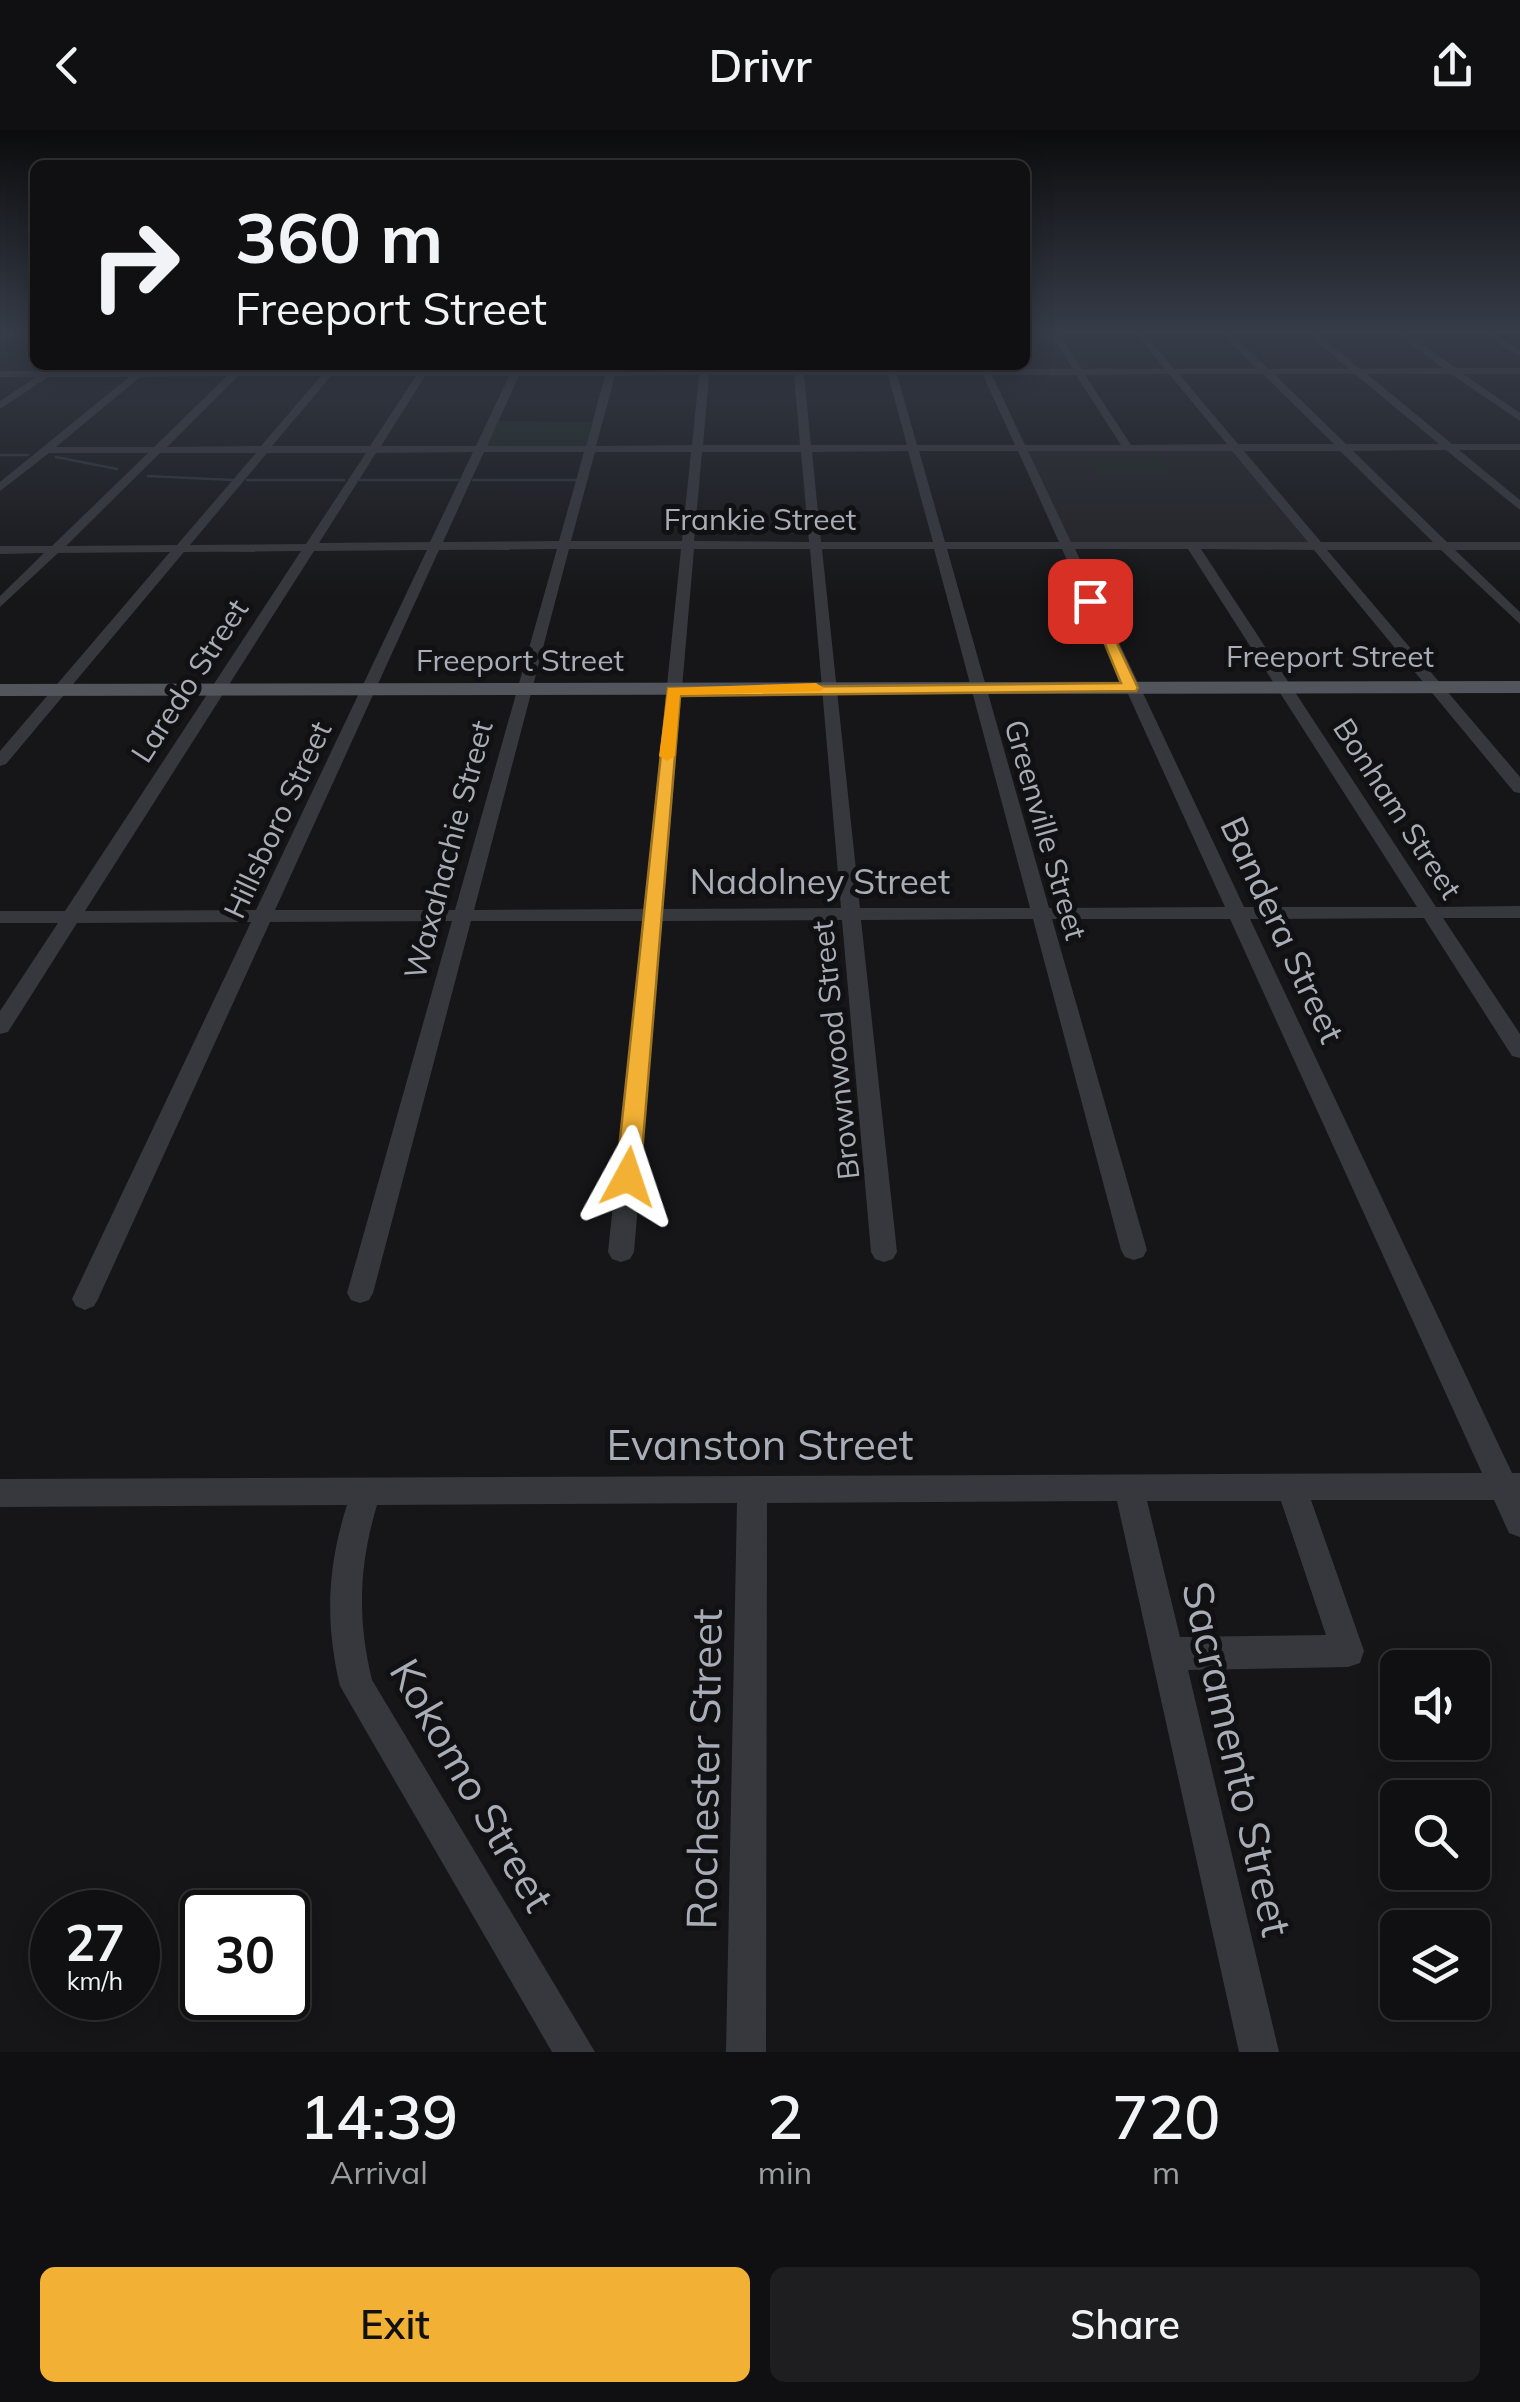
<!DOCTYPE html>
<html lang="en">
<head>
<meta charset="utf-8">
<style>
	body { margin:0; font-family:Mulish,sans-serif; background:#1e1e20; color:#f1f3f6; height:100vh; display:flex; flex-direction:column; font-size:38px; white-space:nowrap }
	* { box-sizing:border-box; margin:0 }
	p { font-size:32px; color:#9c9d9f }
	.icon { flex:none; width:55px; height:55px; fill:none; stroke:currentColor; stroke-width:2; stroke-linecap:round; stroke-linejoin:round }
	.map { position:relative; height:1922px; overflow:hidden }
	.details { display:flex; flex-direction:column; background:#101012; flex:1 }
	.details>* { flex:none }
	.banner { position:absolute; left:30px; top:30px; width:1000px; height:210px; border-radius:15px; box-shadow:0 5px 25px #0003,0 0 0 2px #303032; background:#101012; color:#f1f3f6; overflow:hidden }
	.controls { position:absolute; left:1380px; top:1520px; display:grid; gap:20px }
	.controls a { display:grid; place-items:center; width:110px; height:110px; border-radius:15px; background:#101012; box-shadow:0 5px 25px #0003,0 0 0 2px #303032; font-size:50px }
	.speed { position:absolute; left:30px; top:1760px; display:flex; gap:20px; font-size:50px; font-weight:700; text-align:center }
	.speed>* { display:grid; place-content:center; width:130px; height:130px; border-radius:50%; background:#101012; box-shadow:0 5px 25px #0003,0 0 0 2px #303032; line-height:1 }
	.speed small { font-size:25px; font-weight:400 }
	.speed .limit { border:5px solid #111; border-radius:15px; background:#fff; color:#111 }
	.pin { position:absolute; display:grid; place-items:center; width:85px; height:85px; color:#fff; margin:-42px; border-radius:20px; box-shadow:0 5px 15px #0006 }
	.me { position:absolute; width:110px; margin:-55px; rotate:5deg; stroke-linejoin:round; filter:drop-shadow(0 0 8px #0008) }
	.turn { display:flex; align-items:center; gap:35px; height:210px; padding:0 40px; font-size:45px }
	.turn .icon { width:130px; height:130px; stroke-width:2.5 }
	.turn b { display:block; font-size:70px; line-height:85px }
	.eta { display:flex; justify-content:space-evenly; align-items:center; height:170px; text-align:center }
	.eta b { font-size:60px; font-weight:600; line-height:70px }
	.button { display:flex; gap:20px; margin-top:auto; padding:20px 40px }
	.button a { flex:1; height:115px; border-radius:15px; background:#f2b134; color:#111; font-size:40px; font-weight:600; line-height:115px; text-align:center }
	.button a+a { background:#1e1e20; color:#f1f3f6 }
	header { display:flex; justify-content:space-between; align-items:center; height:130px; padding:0 40px; background:#101012; font-size:45px; font-weight:600 }
	.map>svg:first-child { display:block }
	.built { fill:#222225 }
	.green { fill:#1e261f }
	.lines { fill:none; stroke-linecap:round; stroke-linejoin:round }
	.stream { stroke:#2c353c; stroke-width:2.5 }
	.minor { fill:#37383d; fill-rule:evenodd }
	.major { fill:#53555c; fill-rule:evenodd }
	.route { fill:#f2b134; stroke:#9d7322; stroke-width:2.5 }
	.slow { fill:#f59e0b }
	.labels { text-anchor:middle; stroke-width:10; stroke-linejoin:round; paint-order:stroke }
	.far-street-label { font-size:30px; fill:#a8adb8; stroke:#111113 }
	.street-label { font-size:35px; fill:#a8adb8; stroke:#111113 }
	.near-street-label { font-size:42px; fill:#a8adb8; stroke:#111113 }
</style>
</head>
<body>
<header><svg class="icon" aria-label="back" viewBox="0 0 24 24"><path d="M15 5l-7 7 7 7"/></svg>Drivr<svg class="icon" aria-label="share" viewBox="0 0 24 24"><path d="M12 15V3M7 8l5-5 5 5M5 13v7h14v-7"/></svg></header>
<div class="map">
<svg width="1520" height="1922" viewBox="0 0 1520 1922">
	<rect width="100%" height="100%" fill="#161618"/>
	<path class="built" d="M1233 319 1313 415H1071L1025 320Z"/>
	<g class="green">
		<path d="M497 291 592 292 586 317H486Z"/>
		<path d="M1089 329H1160L1170 344H1098Z"/>
	</g>
	<g class="lines">
		<g class="stream">
			<path d="M0 325H28"/>
			<path d="M56 327 117 339"/>
			<path d="M148 346 232 350"/>
			<path d="M247 350H344"/>
			<path d="M360 350H458"/>
			<path d="M473 350H580"/>
		</g>
		<g class="minor">
			<path d="M12 200H22L0 214V207Z"/>
			<path d="M1048 200H1056L1082 239H1165L1133 200H1141L1174 239H1257L1219 200H1228L1268 239H1349L1304 200H1313L1360 239 1443 238 1391 200H1400L1456 238H1520V244H1463L1520 283V291L1451 244H1367L1452 314H1520V320H1459L1520 370V380L1446 320 1353 321 1447 412H1520V420H1455L1520 482V494L1441 420H1327L1520 647V663L1514 662 1314 420 1201 419 1436 777 1520 776V788H1443L1520 904V928L1512 926 1424 788 1250 789 1512 1343H1520V1407L1509 1403 1494 1370H1311L1364 1521 1360 1533 1348 1537 1188 1540 1279 1922H1239L1117 1371 767 1373 766 1922H726L737 1373 377 1375C359 1435 357 1488 372 1550L595 1922H552L340 1556C325 1492 327 1438 347 1375L0 1377V1349L1482 1343 1230 789H1052L1147 1120 1143 1127 1134 1130 1125 1127 1121 1120 1033 789 861 790 897 1122 893 1129 884 1132 875 1129 871 1122 842 790 662 791 634 1122 630 1129 621 1132 612 1129 608 1122 643 791H471L373 1163 369 1170 360 1173 351 1170 347 1163 452 791 270 792 98 1169 94 1176 85 1180 76 1176 72 1169 251 792 77 793 8 902 0 904V881L58 793H0V781H65L301 421 184 422 6 634 0 636V621L170 422 58 423 0 477V466L44 423 0 424V416H52L148 323H49L0 361V352L129 247H48L0 279V271L36 247H0V241H233L241 235 246 238 243 241H326L331 235H337L336 241 420 240 423 235H431L429 240H512L514 235H524L521 240H607L608 235H618L616 240H700V235H710L709 240H794L793 235H803V240L887 239 885 235H895L896 239H980L978 235H988L990 239H1073ZM1169 244 1227 314 1131 315 1085 245ZM1179 244H1263L1334 314H1238ZM1274 244H1355L1439 314H1346ZM699 245 692 315 596 316 615 246ZM709 245H794L800 315H703ZM804 245H888L907 315H811ZM897 245H983L1015 315H917ZM992 245H1076L1121 315H1025ZM227 246 154 317H56L140 247ZM238 246H321L261 316 167 317ZM331 246H416L370 316H272ZM425 246H509L476 316H381ZM519 246H605L586 316H487ZM908 321 933 412H821L812 322ZM919 321H1018L1059 412H945ZM1028 321H1232L1308 412H1071ZM1244 321H1340L1433 412H1321ZM473 322 430 412 319 413 376 323ZM484 322H584L559 411 443 412ZM595 322H691L682 411H571ZM702 322H801L809 412 694 411ZM160 323H256L177 415 66 416ZM267 323H366L306 414 190 415ZM557 419 455 780H275L439 420ZM569 419H681L644 779 474 780ZM694 419H810L841 778 663 779ZM822 419H934L1030 778H860ZM947 419H1062L1225 777 1049 778ZM1075 419H1188L1417 777H1244ZM427 420 256 780 85 781 314 421ZM1147 1371H1281L1326 1505 1180 1507Z"/>
			<path d="M1477 200H1487L1520 220V227Z"/>
		</g>
		<path class="major" d="M1520 551V563L0 566V554Z"/>
	</g>
	<linearGradient id="sky" x2="0" y2="1"><stop stop-color="#0c0c0d"/><stop offset="0.43" stop-color="#363c48"/><stop offset="1" stop-color="#363c48" stop-opacity="0"/></linearGradient>
	<rect width="1520" height="469" fill="url(#sky)"/>
	<path class="route" d="M1086 468 1097 471 1138 558 1136 561 680 566 640 1047 636 1054H619L616 1047 668 558 1121 553Z"/>
	<path class="slow" d="M816 553 824 558 821 561 680 565 675 626 667 631 659 626 668 558Z"/>
	<g class="labels">
		<g class="far-street-label">
			<text x="760" y="400">Frankie Street</text>
			<text x="1330" y="537">Freeport Street</text>
			<text x="520" y="541">Freeport Street</text>
			<text transform="translate(190 551) rotate(-57)" y="10">Laredo Street</text>
			<text transform="translate(1397 679) rotate(57)" y="10">Bonham Street</text>
			<text transform="translate(278 690) rotate(-65)" y="10">Hillsboro Street</text>
			<text transform="translate(1045 700) rotate(74)" y="10">Greenville Street</text>
			<text transform="translate(449 720) rotate(-75)" y="10">Waxahachie Street</text>
			<text transform="translate(836 920) rotate(-96)" y="10">Brownwood Street</text>
		</g>
		<g class="street-label">
			<text x="820" y="764">Nadolney Street</text>
			<text transform="translate(1282 800) rotate(65)" y="12">Bandera Street</text>
		</g>
		<g class="near-street-label">
			<text x="760" y="1330">Evanston Street</text>
			<text transform="translate(1237 1629) rotate(77)" y="15">Sacramento Street</text>
			<text transform="translate(704 1639) rotate(-89)" y="15">Rochester Street</text>
			<text transform="translate(472 1655) rotate(60)" y="15">Kokomo Street</text>
		</g>
	</g>
</svg>
<div class="controls">
<a><svg class="icon" aria-label="sound" viewBox="0 0 24 24"><path d="M4 9h4l5-4v14l-5-4H4zM17 9q2 3 0 6"/></svg></a>
<a><svg class="icon" aria-label="search" viewBox="0 0 24 24"><circle cx="10" cy="10" r="6"/><path d="M15 15l6 6"/></svg></a>
<a><svg class="icon" aria-label="layers" viewBox="0 0 24 24"><path d="M12 4l9 5-9 5-9-5zM3 14l9 5 9-5"/></svg></a>
</div>
<div class="speed"><div>27<small>km/h</small></div><div class="limit">30</div></div>
<div class="pin" style="left:1090px;top:471px;background:#d93025"><svg class="icon" aria-label="arrive" viewBox="0 0 24 24"><path d="M6 21V4h12l-3 4 3 4H6"/></svg></div>
<svg class="me" style="left:628px;top:1047px" viewBox="-20 -20 40 40"><path d="M0-17L14 15 0 8-14 15z" fill="#f2b134" stroke="#fff" stroke-width="4"/></svg>
<div class="banner">
<div class="turn"><svg class="icon" aria-label="right" viewBox="0 0 24 24"><path d="M7 20v-9h11M14 6l5 5-5 5"/></svg><div><b>360 m</b>Freeport Street</div></div>
</div>
</div>
<section class="details">
<div class="eta">
<div><b>14:39</b><p>Arrival</p></div>
<div><b>2</b><p>min</p></div>
<div><b>720</b><p>m</p></div>
</div>
<div class="button"><a>Exit</a><a>Share</a></div>
</section>
</body>
</html>
